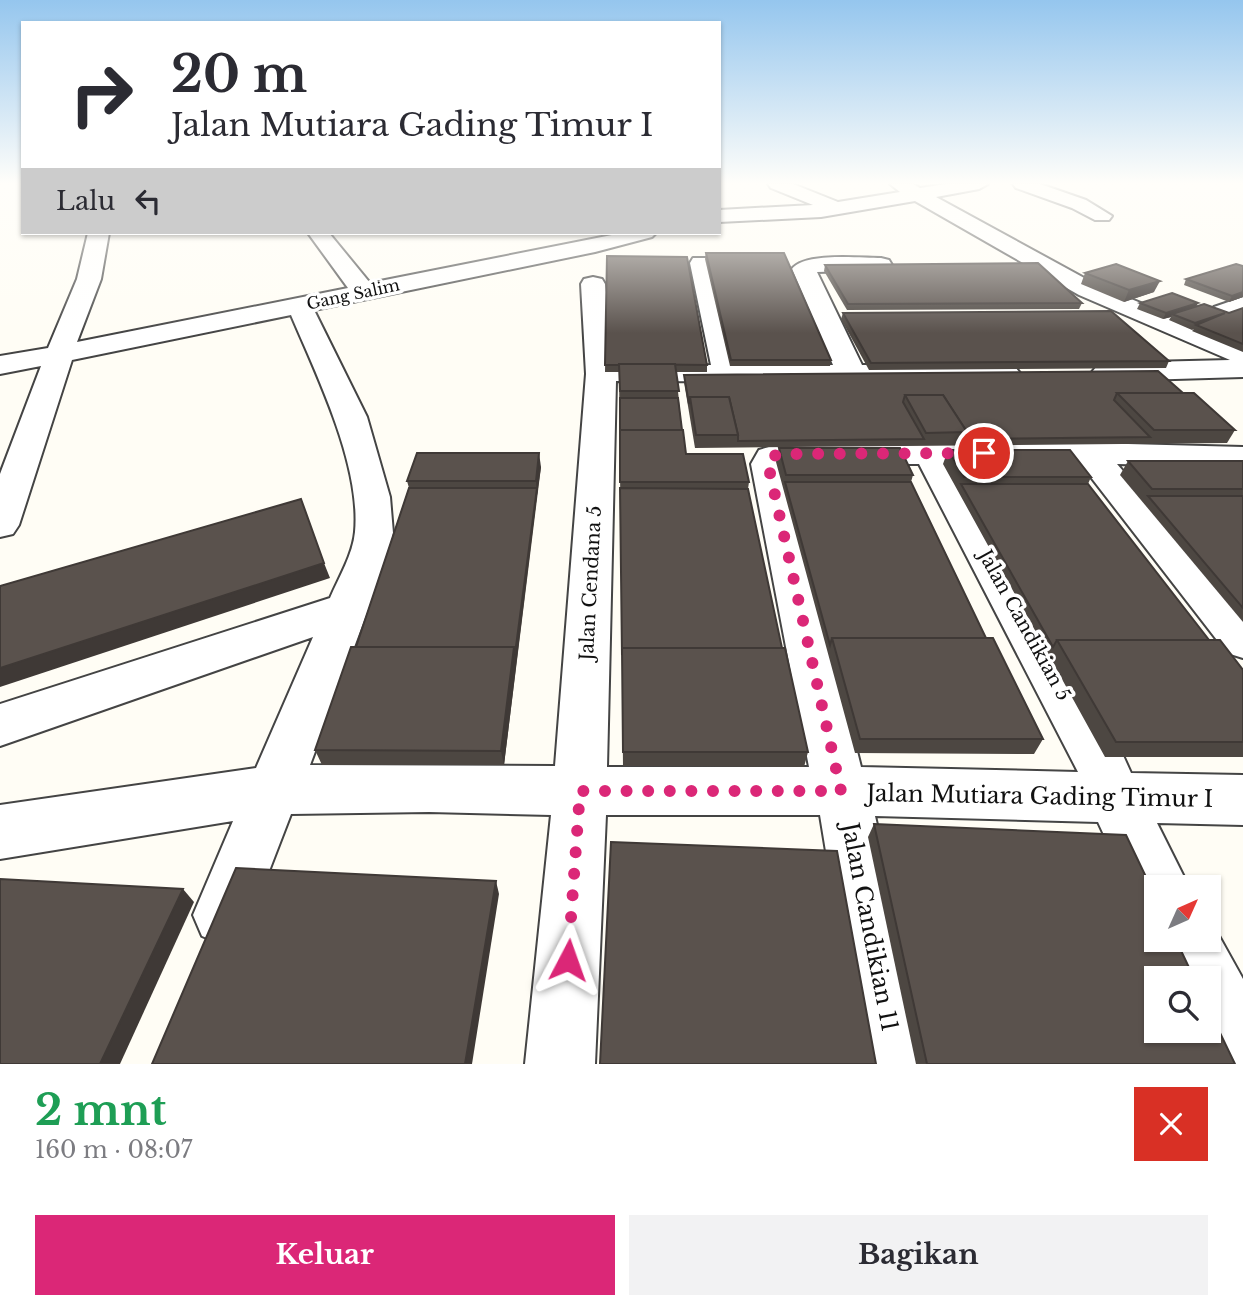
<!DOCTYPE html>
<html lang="id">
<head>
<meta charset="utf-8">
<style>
	body { margin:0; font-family:"Libre Baskerville",serif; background:#f2f2f3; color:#2b2b33; height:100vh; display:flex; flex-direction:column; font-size:26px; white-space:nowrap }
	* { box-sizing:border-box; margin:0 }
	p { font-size:23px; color:#7c7c81 }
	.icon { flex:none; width:38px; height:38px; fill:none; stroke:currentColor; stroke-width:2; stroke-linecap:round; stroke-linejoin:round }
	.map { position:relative; height:1064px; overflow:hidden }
	.side { display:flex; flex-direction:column; background:#fff; flex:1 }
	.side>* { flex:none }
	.banner { position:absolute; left:21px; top:21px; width:700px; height:214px; border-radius:0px; box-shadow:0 2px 5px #0004; background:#fff; color:#2b2b33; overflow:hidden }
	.needle { width:46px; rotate:45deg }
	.buttons { position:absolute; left:1144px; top:875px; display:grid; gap:14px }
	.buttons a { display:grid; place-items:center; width:77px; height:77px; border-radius:0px; background:#fff; box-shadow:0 2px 5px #0004; font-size:35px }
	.pin { position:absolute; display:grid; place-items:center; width:60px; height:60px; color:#fff; margin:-30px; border:4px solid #fff; border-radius:50%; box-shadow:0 2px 7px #0007 }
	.me { position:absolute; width:77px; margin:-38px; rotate:4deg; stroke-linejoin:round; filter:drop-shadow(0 0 5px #0008) }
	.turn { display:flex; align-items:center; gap:24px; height:147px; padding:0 35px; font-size:32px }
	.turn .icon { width:91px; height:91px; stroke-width:2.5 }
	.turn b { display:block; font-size:49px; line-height:60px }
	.then { display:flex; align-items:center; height:66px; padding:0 35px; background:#0003; gap:14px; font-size:26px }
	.round { display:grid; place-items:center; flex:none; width:74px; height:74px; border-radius:0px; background:#f2f2f3 }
	.summary { display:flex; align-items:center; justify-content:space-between; height:119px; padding:0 35px }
	h1 { font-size:42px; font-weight:800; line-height:52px; color:#1e9e55 }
	.cta { display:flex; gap:14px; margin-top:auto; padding:14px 35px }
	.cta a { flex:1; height:80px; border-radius:0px; background:#db2777; color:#fff; font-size:28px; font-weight:800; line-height:80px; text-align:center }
	.cta a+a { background:#f2f2f3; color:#2b2b33 }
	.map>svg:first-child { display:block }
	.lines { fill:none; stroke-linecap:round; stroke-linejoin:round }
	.minor-casing { stroke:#444; stroke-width:4 }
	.minor { fill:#fff; fill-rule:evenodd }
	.wall { fill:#4d4742 }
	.shaded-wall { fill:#3f3936 }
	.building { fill:#5a524d; stroke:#3f3936; stroke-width:2 }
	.route { stroke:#db2777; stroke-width:12; stroke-dasharray:0 21.6 }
	.labels { text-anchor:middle; stroke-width:7; stroke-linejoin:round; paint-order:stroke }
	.far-street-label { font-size:16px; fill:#111; stroke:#fff }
	.street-label { font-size:19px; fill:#111; stroke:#fff }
	.near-street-label { font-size:23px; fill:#111; stroke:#fff }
</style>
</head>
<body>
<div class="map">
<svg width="1243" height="1064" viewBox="0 0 1243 1064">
	<rect width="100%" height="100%" fill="#fffdf5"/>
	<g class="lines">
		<g class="minor-casing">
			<g id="minor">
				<path d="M768 184H793L838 202 900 192 890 184H913L920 188 946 184H988L979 189 936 197 1097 285 1243 345V377L1107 381 1097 378 1092 372 1097 366 1107 363 1230 360 1079 295 915 201 821 217 719 222V210L813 205 771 188Z"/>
				<path d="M1013 184H1040L1086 200 1112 216 1109 220H1095L1072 208 1016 188Z"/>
				<path d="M88 233H109L101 279 77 342 348 288 308 233H329L370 283 622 233H656L652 237 595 252 314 310 367 417 390 497 393 533 387 559 310 765 555 766 586 374 581 284 584 279 593 277 602 279 605 284 615 367 711 365 690 263 693 258H709L712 263 739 365H833L792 269C804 252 861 258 881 258L889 260 892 265 889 270 817 272 862 365 1005 364 1015 367 1020 373 1015 379 1005 382 616 381 607 767H809L751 464 759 450 779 444 1090 443 1243 447V467L1117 464 1243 610V658L1227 653 1080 463 953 464 1116 740 1131 773 1243 775V825L1157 823 1189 887H1157V916L1138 908 1098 822 875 816 931 1064H861L820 815H606L595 1064H525L551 815 429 812 291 814 244 936 223 945 202 936 193 915 233 821 0 859V805L256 768 313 637 0 746V704L330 598C339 577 353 554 355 532 361 465 317 376 291 315L72 360 19 525 13 534 0 537V474L41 366 0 374V356L48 348 77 279ZM785 464H919L1078 772 861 767Z"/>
				<path d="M1243 297V314L1223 320 1214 317 1210 312 1214 307Z"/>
				<path d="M1209 918 1243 979V1064H1215L1199 1031H1209V978H1173L1156 940H1209Z"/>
			</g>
		</g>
		<use href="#minor" class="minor"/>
	</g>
	<g class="wall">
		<path d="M706 253 831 360 830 366H730L705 259Z"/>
		<path d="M607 256 707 365V372H676L682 430 686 454 749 482 748 489 782 648 808 752 804 767 623 766 619 372H605Z"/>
		<path d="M825 265 1082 303 1079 309 847 310 824 271Z"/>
		<path d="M1243 266V297L1229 302 1184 285 1186 279Z"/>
		<path d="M1085 273 1154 292 1124 302 1081 284Z"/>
		<path d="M1140 303H1198L1196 306 1229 313 1243 308V352L1192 331 1194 329 1192 330 1169 320 1171 317 1163 319 1137 309Z"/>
		<path d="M843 313 1169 361 1166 368 869 370 841 319Z"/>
		<path d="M684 375 1183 393 1235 430 1227 443 695 448 684 382Z"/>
		<path d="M779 448 913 475 911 482 986 638 1043 739 1034 754 855 753 776 462Z"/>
		<path d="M948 450 1091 477 1088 484 1209 640 1243 670V757H1105L943 464Z"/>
		<path d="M1128 461H1243V622L1120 475Z"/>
		<path d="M541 467 504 765H322L315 750 356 647 409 488 407 481Z"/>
		<path d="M874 824 1235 1064H916L868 837Z"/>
	</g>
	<g class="shaded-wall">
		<path d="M1160 281 1154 292 1124 302 1129 290Z"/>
		<path d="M1243 292V297L1229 302 1232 296Z"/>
		<path d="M1198 303 1195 309 1172 314 1171 317 1163 319 1166 313Z"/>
		<path d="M539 453 541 467 537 495 536 481Z"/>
		<path d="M537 488V495L504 765 501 751 514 647Z"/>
		<path d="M324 563 330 578 0 687V668Z"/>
		<path d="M496 881 499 894 472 1064H465Z"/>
		<path d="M183 889 194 902 120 1064H100Z"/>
	</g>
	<g class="building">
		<path d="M706 253H784L831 360H731Z"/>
		<path d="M607 256 687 257 707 365 619 364V365H605Z"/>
		<path d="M1038 263 1082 303 848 304 825 265Z"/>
		<path d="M1116 264 1160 281 1129 290 1085 273Z"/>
		<path d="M1236 264 1243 266V292L1232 296 1186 279Z"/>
		<path d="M1172 293 1198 303 1166 313 1140 303Z"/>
		<path d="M1204 304 1229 313 1243 308V344L1196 325 1225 313 1195 323 1172 314Z"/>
		<path d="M1111 311 1169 361 871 363 843 313Z"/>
		<path d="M619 364H675L679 391H620Z"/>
		<path d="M1158 371 1183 393H1117L1114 400 1150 437 965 439 967 432 943 395H905L903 402 924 439 738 441V435L729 397H690L689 404 684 375Z"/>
		<path d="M1117 393H1194L1235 430H1154Z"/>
		<path d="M905 395H943L967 432 926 433Z"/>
		<path d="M690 397H729L738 435H696Z"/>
		<path d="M620 398H678L682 430H620V437Z"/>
		<path d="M620 430H683L686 454H743L749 482H620Z"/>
		<path d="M779 448H900L913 475H786Z"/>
		<path d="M948 450H1070L1091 477H964Z"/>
		<path d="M417 453H539L536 481H407Z"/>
		<path d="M1128 461H1243V489H1152Z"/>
		<path d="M785 482H911L986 638H832L830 645Z"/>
		<path d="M961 484H1088L1209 640H1057L1053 647Z"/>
		<path d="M409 488H537L515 654 514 647H356Z"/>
		<path d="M620 488 748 489 782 648H622V655Z"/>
		<path d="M1148 496H1243V608Z"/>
		<path d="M301 499 324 563 0 668V586Z"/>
		<path d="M832 638H993L1043 739H860Z"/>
		<path d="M1057 640H1220L1243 670V742H1116Z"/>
		<path d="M351 647H514L501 751 315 750Z"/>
		<path d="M622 648H785L808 752H623Z"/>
		<path d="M874 824 1126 835 1157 900V940H1176L1194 978H1157V1031H1209V1010L1235 1064H927Z"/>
		<path d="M611 842 837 851 876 1064H600Z"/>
		<path d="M236 868 496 881 465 1064H152Z"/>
		<path d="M0 879 183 889 100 1064H0Z"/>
	</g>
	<linearGradient id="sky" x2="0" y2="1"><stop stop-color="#95c6ee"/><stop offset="0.55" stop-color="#fffefa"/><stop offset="1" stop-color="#fffefa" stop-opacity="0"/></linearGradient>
	<rect width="1243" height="333" fill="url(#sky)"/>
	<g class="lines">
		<path class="route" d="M568 960 580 791H841L768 464 771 457 779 454 984 453"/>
	</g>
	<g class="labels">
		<g class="far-street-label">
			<text transform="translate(353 294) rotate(-12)" y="6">Gang Salim</text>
		</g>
		<g class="street-label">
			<text transform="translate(590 583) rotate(-87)" y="7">Jalan Cendana 5</text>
			<text transform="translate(1025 625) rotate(61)" y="7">Jalan Candikian 5</text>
		</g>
		<g class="near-street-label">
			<text transform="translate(1040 796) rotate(1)" y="8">Jalan Mutiara Gading Timur I</text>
			<text transform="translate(870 927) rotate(79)" y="8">Jalan Candikian 11</text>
		</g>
	</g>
</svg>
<div class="buttons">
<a><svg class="needle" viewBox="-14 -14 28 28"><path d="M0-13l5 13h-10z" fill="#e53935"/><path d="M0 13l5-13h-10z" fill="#7c7c81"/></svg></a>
<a><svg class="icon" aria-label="search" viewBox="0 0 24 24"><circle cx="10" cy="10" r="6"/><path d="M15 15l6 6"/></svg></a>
</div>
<div class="pin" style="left:984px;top:453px;background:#d93025"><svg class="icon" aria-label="arrive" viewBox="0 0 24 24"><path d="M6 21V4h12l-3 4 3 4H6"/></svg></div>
<svg class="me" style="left:568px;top:960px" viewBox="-20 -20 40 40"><path d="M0-17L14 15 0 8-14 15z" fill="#db2777" stroke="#fff" stroke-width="4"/></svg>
<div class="banner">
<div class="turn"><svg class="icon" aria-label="right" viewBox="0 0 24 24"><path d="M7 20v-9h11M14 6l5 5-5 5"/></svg><div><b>20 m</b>Jalan Mutiara Gading Timur I</div></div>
<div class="then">Lalu<svg class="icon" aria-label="left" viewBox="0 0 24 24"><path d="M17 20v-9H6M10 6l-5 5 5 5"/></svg></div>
</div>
</div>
<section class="side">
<div class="summary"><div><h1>2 mnt</h1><p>160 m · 08:07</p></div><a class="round" style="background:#d93025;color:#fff"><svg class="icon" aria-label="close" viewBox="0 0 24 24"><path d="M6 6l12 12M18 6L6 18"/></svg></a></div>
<div class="cta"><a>Keluar</a><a>Bagikan</a></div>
</section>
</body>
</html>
